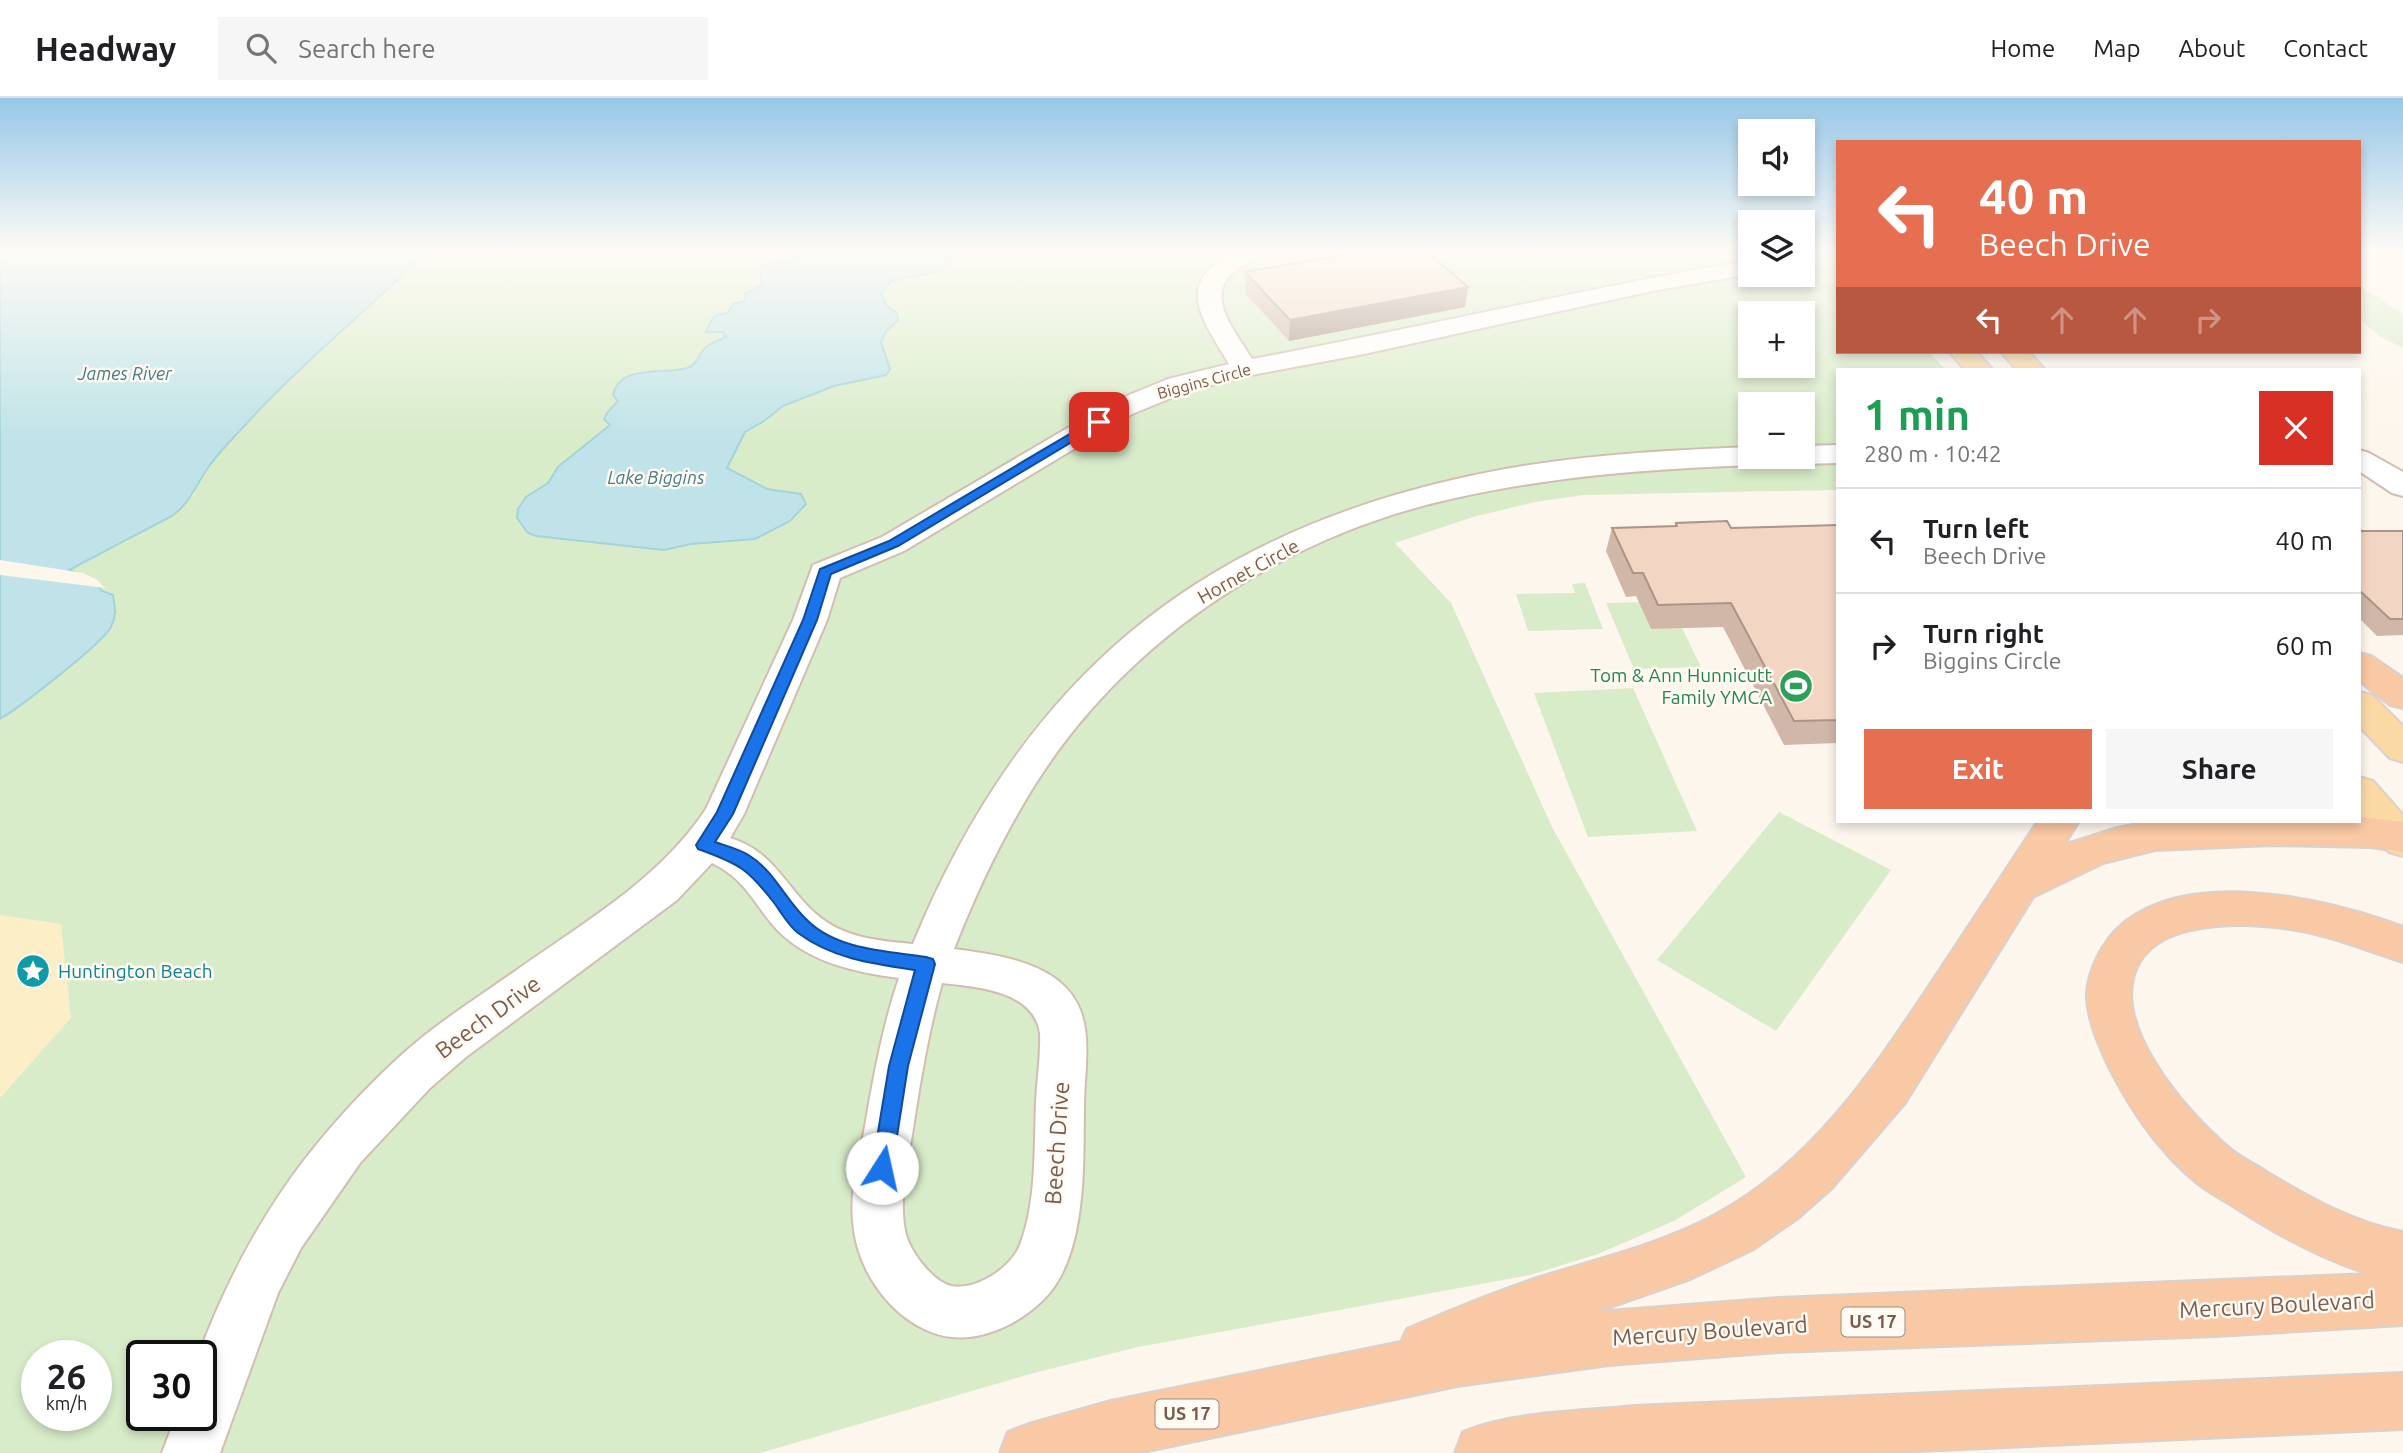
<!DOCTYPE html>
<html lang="en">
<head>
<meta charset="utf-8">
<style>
	body { margin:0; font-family:Ubuntu,sans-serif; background:#f6f6f6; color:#202124; height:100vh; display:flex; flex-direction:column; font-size:26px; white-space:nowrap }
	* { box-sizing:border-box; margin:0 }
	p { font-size:23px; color:#757577 }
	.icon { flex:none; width:38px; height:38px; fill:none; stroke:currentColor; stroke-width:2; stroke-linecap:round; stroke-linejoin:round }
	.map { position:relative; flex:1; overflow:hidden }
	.side { position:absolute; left:1836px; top:270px; width:525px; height:455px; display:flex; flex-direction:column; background:#fff; border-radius:0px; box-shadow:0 4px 10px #0003 }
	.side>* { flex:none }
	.banner { position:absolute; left:1836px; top:42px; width:525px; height:214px; border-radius:0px; box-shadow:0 4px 10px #0003; background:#e76f51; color:#fff; overflow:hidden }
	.fabs { position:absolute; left:1738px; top:21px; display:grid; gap:14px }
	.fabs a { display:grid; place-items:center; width:77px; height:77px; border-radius:0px; background:#fff; box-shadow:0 4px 10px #0003; font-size:35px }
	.speed { position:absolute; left:21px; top:1242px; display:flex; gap:14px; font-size:35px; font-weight:700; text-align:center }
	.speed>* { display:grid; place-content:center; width:91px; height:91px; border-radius:50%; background:#fff; box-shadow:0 4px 10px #0003; line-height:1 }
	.speed small { font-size:18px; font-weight:400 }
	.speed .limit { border:4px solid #111; border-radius:10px; background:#fff; color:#111 }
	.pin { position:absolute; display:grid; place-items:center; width:60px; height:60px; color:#fff; margin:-30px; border-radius:14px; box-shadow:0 4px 10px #0006 }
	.me { position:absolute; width:77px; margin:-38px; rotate:10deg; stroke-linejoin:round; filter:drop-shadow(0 0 5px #0008) }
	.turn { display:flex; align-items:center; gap:24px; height:147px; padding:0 28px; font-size:32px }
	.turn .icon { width:91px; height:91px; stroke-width:2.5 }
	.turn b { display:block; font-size:49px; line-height:60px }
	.lanes { display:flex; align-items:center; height:66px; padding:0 28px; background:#0003; justify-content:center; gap:35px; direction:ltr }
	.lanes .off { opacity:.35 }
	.round { display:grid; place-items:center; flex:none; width:74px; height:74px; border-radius:0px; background:#f6f6f6 }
	.summary { display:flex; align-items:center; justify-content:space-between; height:119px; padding:0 28px }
	h1 { font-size:42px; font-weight:600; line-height:52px; color:#1e9e55 }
	.primary-button { display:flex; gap:14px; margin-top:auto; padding:14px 28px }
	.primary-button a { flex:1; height:80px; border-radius:0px; background:#e76f51; color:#fff; font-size:28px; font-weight:600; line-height:80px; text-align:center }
	.primary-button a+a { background:#f6f6f6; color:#202124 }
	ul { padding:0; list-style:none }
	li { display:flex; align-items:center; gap:21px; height:105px; padding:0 28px; border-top:2px solid #e0e0e0 }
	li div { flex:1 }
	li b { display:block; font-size:26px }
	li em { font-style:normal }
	header { display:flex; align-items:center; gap:42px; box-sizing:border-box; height:98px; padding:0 35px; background:#fff; border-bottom:2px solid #e0e0e0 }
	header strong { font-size:33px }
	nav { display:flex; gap:38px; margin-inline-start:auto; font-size:24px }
	.search { width:490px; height:63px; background:#f6f6f6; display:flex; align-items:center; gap:18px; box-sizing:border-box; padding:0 24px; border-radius:0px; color:#757577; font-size:26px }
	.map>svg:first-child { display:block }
	.green { fill:#d8ecc9; fill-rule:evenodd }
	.sand { fill:#fcefc7 }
	.water { fill:#bfe3e8; stroke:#a5d3da; stroke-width:2 }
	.pier { fill:#fdf6ec }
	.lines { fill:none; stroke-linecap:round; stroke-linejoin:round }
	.minor-casing { stroke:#d1beb0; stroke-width:4 }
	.primary-casing { stroke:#dad1cd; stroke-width:4 }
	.trunk-casing { stroke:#dad1cd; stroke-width:4 }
	.minor { fill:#fff; fill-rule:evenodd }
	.primary { fill:#fbd9a5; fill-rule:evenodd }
	.trunk { fill:#f9c8a4; fill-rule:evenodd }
	.wall { fill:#d1b7a8 }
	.shaded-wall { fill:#aa9588 }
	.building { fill:#f3d5c3; stroke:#aa9588; stroke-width:2 }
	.route { fill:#1a73e8; stroke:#114b97; stroke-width:2 }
	.labels { text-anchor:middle; stroke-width:5; stroke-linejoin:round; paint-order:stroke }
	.far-street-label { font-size:16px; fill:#7a5c4d; stroke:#fffaf3 }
	.far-water-label { font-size:18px; font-style:italic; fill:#437c86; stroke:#fffaf3 }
	.shield { fill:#fffaf3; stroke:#a28b7f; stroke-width:2 }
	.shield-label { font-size:18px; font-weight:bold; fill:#7a5c4d }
	.street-label { font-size:19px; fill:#7a5c4d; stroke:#fffaf3 }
	.leisure-label { font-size:19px; fill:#27864d; stroke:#fffaf3; text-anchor:end }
	.culture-label { font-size:19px; fill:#0d838f; stroke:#fffaf3; text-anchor:start }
	.near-street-label { font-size:23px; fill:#7a5c4d; stroke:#fffaf3 }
</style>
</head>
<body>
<header>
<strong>Headway</strong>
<div class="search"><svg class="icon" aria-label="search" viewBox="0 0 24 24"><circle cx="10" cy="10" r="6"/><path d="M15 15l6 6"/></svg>Search here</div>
<nav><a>Home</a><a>Map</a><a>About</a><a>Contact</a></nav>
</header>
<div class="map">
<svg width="2403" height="1355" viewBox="0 0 2403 1355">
	<rect width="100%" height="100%" fill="#fdf6ec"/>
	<g class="green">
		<path d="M428 152H1750V177H1802L1803 152H1837L1838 254H1929L1945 271H1838L1837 392 1583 397 1535 404 1473 419 1395 445 1451 505 1552 729 1746 1079 1674 1123 1598 1156 1530 1177 1138 1249 1030 1276 760 1355H0V621L32 599 110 532C102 493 107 489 68 472L127 443 194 397C204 369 226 349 245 328 302 265 369 213 428 152ZM1750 215H1802V268H1750ZM1750 306H1802V359H1750ZM37 1258H96V1318H37ZM142 1258H201V1318H142Z"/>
		<path d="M2359 187 2403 216V250L2379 238 2359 221Z"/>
		<path d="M1585 485 1603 531 1528 533 1516 496 1575 495 1572 486Z"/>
		<path d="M1639 504 1651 531 1682 530 1701 569 1634 571 1606 505Z"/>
		<path d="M1633 590 1697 733 1588 739 1534 595Z"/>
		<path d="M1779 714 1891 772 1776 933 1657 862Z"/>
	</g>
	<path class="sand" d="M0 817 61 826 71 920 0 1000Z"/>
	<g class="water">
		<path d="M0 152H428C374 207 313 255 260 311 244 329 225 347 210 367 195 387 193 402 172 418L69 472 94 483 102 493 113 497C115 510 117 517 111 529 103 545 19 610 0 621Z"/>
		<path d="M819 152H966L950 161 938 174 892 182 881 196 886 207 897 215 898 222 886 233 881 244 890 271 886 277 834 288 783 308 764 323 745 334 727 370 767 391 801 396 806 406 790 423 755 441 691 446 664 452 536 438 528 435 517 420 518 411 526 399 548 385 558 369 610 327 604 321 607 315 618 303 613 297C620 265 665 277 687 270 697 267 699 256 705 250 710 245 719 242 725 240L723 234H706C712 221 712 216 728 215L733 206 746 203 745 196 762 187 760 168 817 155Z"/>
	</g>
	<path class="pier" d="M0 462 83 475 96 481 105 490 0 477Z"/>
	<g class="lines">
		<g class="minor-casing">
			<g id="minor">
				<path d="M1240 152H1270C1263 161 1251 163 1242 168 1199 193 1234 231 1252 261 1419 230 1583 191 1750 162V176L1652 193 1364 256 1246 278 1188 293 1132 316 904 453 840 480 827 522 744 716 730 740C775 754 784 788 816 816 843 840 879 843 913 846 1029 563 1222 418 1523 368 1598 356 1674 352 1750 349V359H1764L1760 364 1750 367C1651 371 1553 378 1455 400 1299 434 1152 524 1057 654 1014 714 981 782 954 851 990 856 1041 862 1067 891 1096 922 1084 969 1084 1008 1083 1066 1088 1161 1041 1204 1012 1231 968 1249 931 1234 888 1217 856 1170 853 1123 850 1094 858 1063 864 1034 873 982 882 930 899 880 853 874 803 863 772 826 751 800 743 780 712 765L677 802 466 959 430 990 360 1065 301 1150 278 1195 220 1355H162L176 1318H201V1258H198C244 1137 301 1051 396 962 431 929 474 902 514 874 583 825 659 782 706 711L793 522 813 467 882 439 1112 304 1168 281 1229 266C1200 217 1172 183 1240 152ZM942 885C977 889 1033 892 1040 935 1041 958 1037 981 1036 1004 1034 1050 1037 1103 1020 1147 1011 1170 976 1193 951 1188 932 1183 911 1154 906 1137 898 1105 907 1068 912 1037 920 985 928 935 942 885Z"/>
				<path d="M1838 347V365L1802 366 1792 363 1789 359H1802V348Z"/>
				<path d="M2359 352 2369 355 2403 374V398L2392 395 2359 373Z"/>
			</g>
		</g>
		<g class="primary-casing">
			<g id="primary">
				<path d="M1950 254H1977L1992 271H1964Z"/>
				<path d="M2001 254H2029L2044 271H2016Z"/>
				<path d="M2359 594 2372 597 2403 628V664L2390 660 2359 628Z"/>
				<path d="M2359 679 2373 683 2403 717V758L2389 754 2359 719Z"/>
			</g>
		</g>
		<g class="trunk-casing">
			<g id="trunk">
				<path d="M2359 555 2371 558 2403 580V610L2390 607 2359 583Z"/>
				<path d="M2359 719 2403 724V754L2371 749 2272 747 2155 752 2103 765 2033 799 1905 1005 1832 1090 1798 1120 1752 1152 1690 1181 1596 1214 1778 1200 2370 1176C2321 1161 2276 1136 2233 1108 2221 1100 2208 1094 2197 1085 2159 1054 2130 1011 2108 967 2098 945 2087 921 2087 896 2088 874 2100 850 2114 834 2179 766 2326 800 2403 829V864C2371 854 2341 841 2307 834 2262 825 2166 817 2139 865 2106 924 2187 1014 2228 1049 2240 1060 2255 1066 2268 1075 2312 1101 2352 1124 2403 1134V1227L2215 1238 1778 1254 1609 1267 1457 1288 1138 1355H1000L1008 1334 1029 1326 1111 1303 1401 1244 1407 1231C1451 1212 1495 1194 1540 1179 1599 1161 1661 1146 1715 1117 1813 1064 1873 972 1933 882 1968 829 2003 776 2038 723H2079L2064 747 2117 730 2154 723H2359Z"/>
				<path d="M2403 1275V1331L1873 1355H1455L1463 1334C1516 1313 1578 1314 1634 1308Z"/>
			</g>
		</g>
		<use href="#minor" class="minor"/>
		<use href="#primary" class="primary"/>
		<use href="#trunk" class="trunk"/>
	</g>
	<g class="wall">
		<path d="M1358 152H1425L1468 189 1465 209 1289 243 1245 195V174L1361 154Z"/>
		<path d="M1676 425 1731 430 1838 427V645L1784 647 1723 529 1651 531 1636 498 1626 499 1606 453 1612 430 1674 428Z"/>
		<path d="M2359 433H2403V537L2377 538 2359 520Z"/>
	</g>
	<path class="shaded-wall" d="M1468 189 1465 209 1289 243 1290 222Z"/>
	<g class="building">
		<path d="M1373 152H1425L1468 189 1290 222 1245 174Z"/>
		<path d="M1727 423 1731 430 1838 427V622L1794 623 1731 505 1658 507 1643 475H1633L1612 430 1677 428 1676 425Z"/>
		<path d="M2359 433H2403V521H2390L2359 492Z"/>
	</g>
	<linearGradient id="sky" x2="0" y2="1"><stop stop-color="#97c7e8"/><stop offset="0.45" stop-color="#fefbf6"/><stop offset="1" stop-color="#fefbf6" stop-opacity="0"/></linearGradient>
	<rect width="2403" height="341" fill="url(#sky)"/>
	<path class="route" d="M1095 321 1105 324 898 448 831 476 817 522 733 716 715 744C726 748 740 751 750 758 775 774 786 803 808 823 838 852 887 853 926 859L933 861 935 866 908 968 892 1070 889 1077 882 1079 875 1077 872 1070 889 968 915 872C874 866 833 861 798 835 789 828 782 816 775 806 748 771 740 766 698 751L696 747 717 714 803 522 820 471 889 443Z"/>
	<defs>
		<g id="stadium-disc" transform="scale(1.75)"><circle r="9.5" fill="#2e9e5b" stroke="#fffaf3"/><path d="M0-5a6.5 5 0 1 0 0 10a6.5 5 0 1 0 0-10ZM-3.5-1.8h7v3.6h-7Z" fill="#fff"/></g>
		<g id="sight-disc" transform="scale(1.75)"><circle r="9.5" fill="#0f9aa8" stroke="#fffaf3"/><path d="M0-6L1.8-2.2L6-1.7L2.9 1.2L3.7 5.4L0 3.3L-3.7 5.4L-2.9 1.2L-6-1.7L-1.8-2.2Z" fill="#fff"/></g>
	</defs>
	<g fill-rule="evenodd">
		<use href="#stadium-disc" x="1796" y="588"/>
		<use href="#sight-disc" x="33" y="873"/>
	</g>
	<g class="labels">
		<g class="far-street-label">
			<text transform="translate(1204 283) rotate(-15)" y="6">Biggins Circle</text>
		</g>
		<g class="far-water-label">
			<text x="125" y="282">James River</text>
			<text x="656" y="386">Lake Biggins</text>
		</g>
		<g class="shield">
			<rect x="1841.5" y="1209.5" width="63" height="29" rx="5"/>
			<rect x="1155.5" y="1301.5" width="63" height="29" rx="5"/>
		</g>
		<g class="shield-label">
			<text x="1873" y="1230">US 17</text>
			<text x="1187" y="1322">US 17</text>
		</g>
		<g class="street-label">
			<text transform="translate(1248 473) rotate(-29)" y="7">Hornet Circle</text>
		</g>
		<g class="leisure-label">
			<text x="1772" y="584">Tom &amp; Ann Hunnicutt<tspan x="1772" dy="22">Family YMCA</tspan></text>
		</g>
		<g class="culture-label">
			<text x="58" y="880">Huntington Beach</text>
		</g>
		<g class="near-street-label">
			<text transform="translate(488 919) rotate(-36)" y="8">Beech Drive</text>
			<text transform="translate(1057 1045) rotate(-86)" y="8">Beech Drive</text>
			<text transform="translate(2277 1207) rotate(-3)" y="8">Mercury Boulevard</text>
			<text transform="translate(1710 1233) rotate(-4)" y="8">Mercury Boulevard</text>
		</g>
	</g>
</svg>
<div class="fabs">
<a><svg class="icon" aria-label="sound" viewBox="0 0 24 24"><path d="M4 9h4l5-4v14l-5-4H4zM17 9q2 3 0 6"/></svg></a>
<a><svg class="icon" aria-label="layers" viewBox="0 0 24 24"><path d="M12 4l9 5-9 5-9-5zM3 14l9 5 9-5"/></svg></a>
<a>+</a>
<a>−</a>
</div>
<div class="speed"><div>26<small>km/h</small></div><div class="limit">30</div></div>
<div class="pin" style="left:1099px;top:324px;background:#d93025"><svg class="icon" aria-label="arrive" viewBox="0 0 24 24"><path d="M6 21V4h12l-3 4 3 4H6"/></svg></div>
<svg class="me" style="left:882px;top:1070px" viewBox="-20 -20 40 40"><circle r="19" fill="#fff"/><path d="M0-13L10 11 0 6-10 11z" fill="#1a73e8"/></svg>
<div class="banner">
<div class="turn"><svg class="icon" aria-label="left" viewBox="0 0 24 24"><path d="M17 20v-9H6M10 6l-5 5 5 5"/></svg><div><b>40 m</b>Beech Drive</div></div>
<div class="lanes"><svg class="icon" aria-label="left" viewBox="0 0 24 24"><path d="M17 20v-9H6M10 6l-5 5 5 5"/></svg><svg class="icon off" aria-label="ahead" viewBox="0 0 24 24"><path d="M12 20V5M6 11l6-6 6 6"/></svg><svg class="icon off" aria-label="ahead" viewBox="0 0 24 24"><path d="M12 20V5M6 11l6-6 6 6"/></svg><svg class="icon off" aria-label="right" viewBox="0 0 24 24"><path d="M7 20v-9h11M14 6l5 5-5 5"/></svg></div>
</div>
<section class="side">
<div class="summary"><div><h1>1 min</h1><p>280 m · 10:42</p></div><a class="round" style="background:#d93025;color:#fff"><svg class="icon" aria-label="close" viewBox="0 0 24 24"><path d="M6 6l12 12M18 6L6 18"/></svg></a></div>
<ul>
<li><svg class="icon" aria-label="left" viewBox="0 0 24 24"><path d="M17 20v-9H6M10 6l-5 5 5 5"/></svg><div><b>Turn left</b><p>Beech Drive</p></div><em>40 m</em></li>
<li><svg class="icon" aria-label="right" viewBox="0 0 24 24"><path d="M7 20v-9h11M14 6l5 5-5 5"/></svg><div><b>Turn right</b><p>Biggins Circle</p></div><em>60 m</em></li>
</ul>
<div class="primary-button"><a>Exit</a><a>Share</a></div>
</section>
</div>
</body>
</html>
